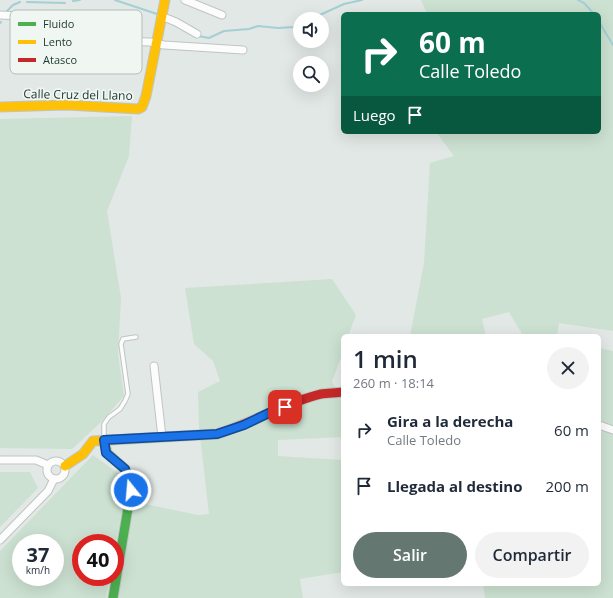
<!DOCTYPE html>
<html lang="es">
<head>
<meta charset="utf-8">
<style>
	body { margin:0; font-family:"Open Sans",sans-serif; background:#f2f2f3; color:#1f2937; height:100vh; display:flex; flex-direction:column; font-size:15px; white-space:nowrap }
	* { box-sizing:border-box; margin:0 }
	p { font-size:13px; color:#747a83 }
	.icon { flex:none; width:22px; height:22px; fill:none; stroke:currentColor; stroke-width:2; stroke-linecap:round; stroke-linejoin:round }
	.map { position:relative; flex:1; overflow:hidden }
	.details { position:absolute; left:341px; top:334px; width:260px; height:252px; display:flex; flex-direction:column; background:#fff; border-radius:6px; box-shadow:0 4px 16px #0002 }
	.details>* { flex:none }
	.guide { position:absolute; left:341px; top:12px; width:260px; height:122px; border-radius:6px; box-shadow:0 4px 16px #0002; background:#0b6e4f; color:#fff; overflow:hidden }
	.controls { position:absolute; left:293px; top:12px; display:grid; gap:8px }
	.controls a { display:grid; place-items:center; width:36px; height:36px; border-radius:50%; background:#fff; box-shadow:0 4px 16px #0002; font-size:20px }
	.speed { position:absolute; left:12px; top:534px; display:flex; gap:8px; font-size:20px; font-weight:700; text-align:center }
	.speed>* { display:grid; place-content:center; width:52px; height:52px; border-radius:50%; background:#fff; box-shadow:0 4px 16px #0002; line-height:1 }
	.speed small { font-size:10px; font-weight:400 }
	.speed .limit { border:6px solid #d22; background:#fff; color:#111 }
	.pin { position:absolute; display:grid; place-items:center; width:34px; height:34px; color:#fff; margin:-17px; border-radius:8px; box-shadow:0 2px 6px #0006 }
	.me { position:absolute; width:44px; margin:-22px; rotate:343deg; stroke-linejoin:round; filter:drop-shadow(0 0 3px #0008) }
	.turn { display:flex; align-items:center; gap:14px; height:84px; padding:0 12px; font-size:18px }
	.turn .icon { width:52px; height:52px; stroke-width:2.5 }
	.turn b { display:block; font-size:28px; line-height:34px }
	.then { display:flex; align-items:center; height:38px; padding:0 12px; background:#0003; gap:8px; font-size:15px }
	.round { display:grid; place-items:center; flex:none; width:42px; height:42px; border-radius:21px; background:#f2f2f3 }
	.headline { display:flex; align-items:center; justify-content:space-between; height:68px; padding:0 12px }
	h1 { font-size:24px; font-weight:600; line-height:30px }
	.cta { display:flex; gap:8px; margin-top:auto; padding:8px 12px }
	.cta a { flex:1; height:46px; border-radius:24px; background:#657771; color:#fff; font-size:16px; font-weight:600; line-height:46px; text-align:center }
	.cta a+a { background:#f2f2f3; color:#1f2937 }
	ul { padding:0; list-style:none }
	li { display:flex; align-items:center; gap:12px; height:56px; padding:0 12px }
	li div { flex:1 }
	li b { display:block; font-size:15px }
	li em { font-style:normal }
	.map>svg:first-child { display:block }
	.green { fill:#cce1d2; fill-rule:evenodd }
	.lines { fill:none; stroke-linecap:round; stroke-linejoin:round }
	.stream { stroke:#a4cfd4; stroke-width:2 }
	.lane-casing { stroke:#bfc5c2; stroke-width:5.5 }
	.street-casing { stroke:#bfc5c2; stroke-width:9 }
	.fast-casing { stroke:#bfc5c2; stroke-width:11 }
	.slow-casing { stroke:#bfc5c2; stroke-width:11 }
	.jam-casing { stroke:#bfc5c2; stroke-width:11 }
	.lane { stroke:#fbfcfb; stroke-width:3.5 }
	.street { stroke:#fbfcfb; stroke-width:7 }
	.fast { stroke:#4caf50; stroke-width:9 }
	.slow { stroke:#ffc107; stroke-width:9 }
	.jam { stroke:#c62828; stroke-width:9 }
	.route-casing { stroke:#114b97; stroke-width:10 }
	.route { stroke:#1a73e8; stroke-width:7 }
	.labels { text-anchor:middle; stroke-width:3.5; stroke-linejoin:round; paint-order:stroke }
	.street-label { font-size:12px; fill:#223a33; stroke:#f0f7f3 }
	.key { fill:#f0f7f3; stroke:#b2beb9; stroke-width:1 }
	.key-label { font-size:11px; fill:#223a33 }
</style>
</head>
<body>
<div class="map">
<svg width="613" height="598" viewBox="0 0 613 598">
	<rect width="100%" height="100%" fill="#e2e8e5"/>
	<g class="green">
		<path d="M421 0H613V331L559 323 557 336H521V332L509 312 482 319 486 336H410L424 263 430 163 454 156 436 132H599V14H427Z"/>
		<path d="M132 116 129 156 107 211 121 298 118 354 124 396 101 422 72 449 0 448V119Z"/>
		<path d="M332 279 356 315 348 336H343V352L332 382 341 396 343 437 278 440V456L343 460V572L300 579 303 598H116L135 502 198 515 209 514 199 427 198 392 220 381 213 361 194 344 185 288Z"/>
		<path d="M599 348 613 351V598H485L483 584H599Z"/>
		<path d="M93 455 122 476 125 493 115 549V543H81V577H110L106 598H0V551ZM21 543H55V577H21Z"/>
		<path d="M0 472H30L38 488 0 527Z"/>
	</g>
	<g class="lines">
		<g class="stream">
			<path d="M115 0 157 14"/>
			<path d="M578 0 584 3 594 14"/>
			<path d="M73 1 80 0"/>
			<path d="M27 2 65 3"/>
			<path d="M5 13 13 5 20 2"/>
			<path d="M311 19 344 4 362 0"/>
			<path d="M599 22 613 45"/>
			<path d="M0 23 1 22"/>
			<path d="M198 36 209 38 224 31 249 29 258 26 278 28 294 27 300 25"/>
		</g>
		<g class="lane-casing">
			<path id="lane" d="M104 438V424L109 417 120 409 125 401 128 394 121 344 123 339 136 337"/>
		</g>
		<g class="street-casing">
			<g id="street">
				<path d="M185 0 222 15"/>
				<path d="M0 15 21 16 59 35 74 40 150 42 164 45 243 50"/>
				<path d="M161 16 176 22 197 34"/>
				<path d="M154 366 162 437"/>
				<path d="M599 425 613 430"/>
				<path d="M0 460H36L48 465"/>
				<circle cx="56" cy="470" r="9"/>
				<path d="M0 540 48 491 54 479"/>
			</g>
		</g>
		<g class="fast-casing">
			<path id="fast" d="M104 440 107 453 125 469 131 490 113 598"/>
		</g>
		<g class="slow-casing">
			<g id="slow">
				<path d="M0 107 67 105 138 109 142 107 146 96 165 0"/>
				<path d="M65 466 83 454 93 441 217 434 223 432"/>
			</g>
		</g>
		<g class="jam-casing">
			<path id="jam" d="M223 432C256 421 287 402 321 394 328 393 336 393 343 392"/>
		</g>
		<use href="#lane" class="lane"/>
		<use href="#street" class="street"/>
		<use href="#fast" class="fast"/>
		<use href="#slow" class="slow"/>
		<use href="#jam" class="jam"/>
	</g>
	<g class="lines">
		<g class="route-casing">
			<path id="route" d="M131 490 125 469 106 453 104 440 217 434 244 425 273 411 285 407"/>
		</g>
		<use href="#route" class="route"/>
	</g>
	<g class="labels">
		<g class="street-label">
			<text transform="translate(78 95) rotate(1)" y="4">Calle Cruz del Llano</text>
		</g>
	</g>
	<rect x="10" y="10" width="132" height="64" rx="6" class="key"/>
	<rect x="18" y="22" width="18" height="4" fill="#4caf50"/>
	<rect x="18" y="40" width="18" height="4" fill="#ffc107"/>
	<rect x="18" y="58" width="18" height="4" fill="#c62828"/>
	<g class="key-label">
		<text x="43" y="28">Fluido</text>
		<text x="43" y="46">Lento</text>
		<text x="43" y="64">Atasco</text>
	</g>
</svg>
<div class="controls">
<a><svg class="icon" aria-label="sound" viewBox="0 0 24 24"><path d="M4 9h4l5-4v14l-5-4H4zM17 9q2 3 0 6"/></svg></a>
<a><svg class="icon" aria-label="search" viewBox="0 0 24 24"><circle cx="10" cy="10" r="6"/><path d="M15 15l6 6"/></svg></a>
</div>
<div class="speed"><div>37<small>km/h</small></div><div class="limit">40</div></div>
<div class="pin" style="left:285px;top:407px;background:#d93025"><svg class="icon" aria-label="arrive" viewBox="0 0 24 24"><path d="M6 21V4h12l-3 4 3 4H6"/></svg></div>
<svg class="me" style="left:131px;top:490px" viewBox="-20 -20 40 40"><circle r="17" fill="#1a73e8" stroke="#fff" stroke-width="3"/><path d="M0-11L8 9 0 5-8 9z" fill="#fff"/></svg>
<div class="guide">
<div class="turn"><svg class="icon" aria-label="right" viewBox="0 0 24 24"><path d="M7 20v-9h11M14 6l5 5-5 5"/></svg><div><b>60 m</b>Calle Toledo</div></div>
<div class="then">Luego<svg class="icon" aria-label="arrive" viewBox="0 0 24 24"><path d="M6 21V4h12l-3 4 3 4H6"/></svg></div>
</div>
<section class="details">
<div class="headline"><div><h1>1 min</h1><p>260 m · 18:14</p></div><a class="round"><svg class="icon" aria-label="close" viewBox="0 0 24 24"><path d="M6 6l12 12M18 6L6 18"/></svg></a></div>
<ul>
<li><svg class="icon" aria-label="right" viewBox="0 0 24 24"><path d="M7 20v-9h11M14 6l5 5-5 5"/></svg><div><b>Gira a la derecha</b><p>Calle Toledo</p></div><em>60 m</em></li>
<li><svg class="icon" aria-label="arrive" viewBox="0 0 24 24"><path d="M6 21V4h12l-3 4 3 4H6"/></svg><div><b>Llegada al destino</b></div><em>200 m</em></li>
</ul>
<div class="cta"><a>Salir</a><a>Compartir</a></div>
</section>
</div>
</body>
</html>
